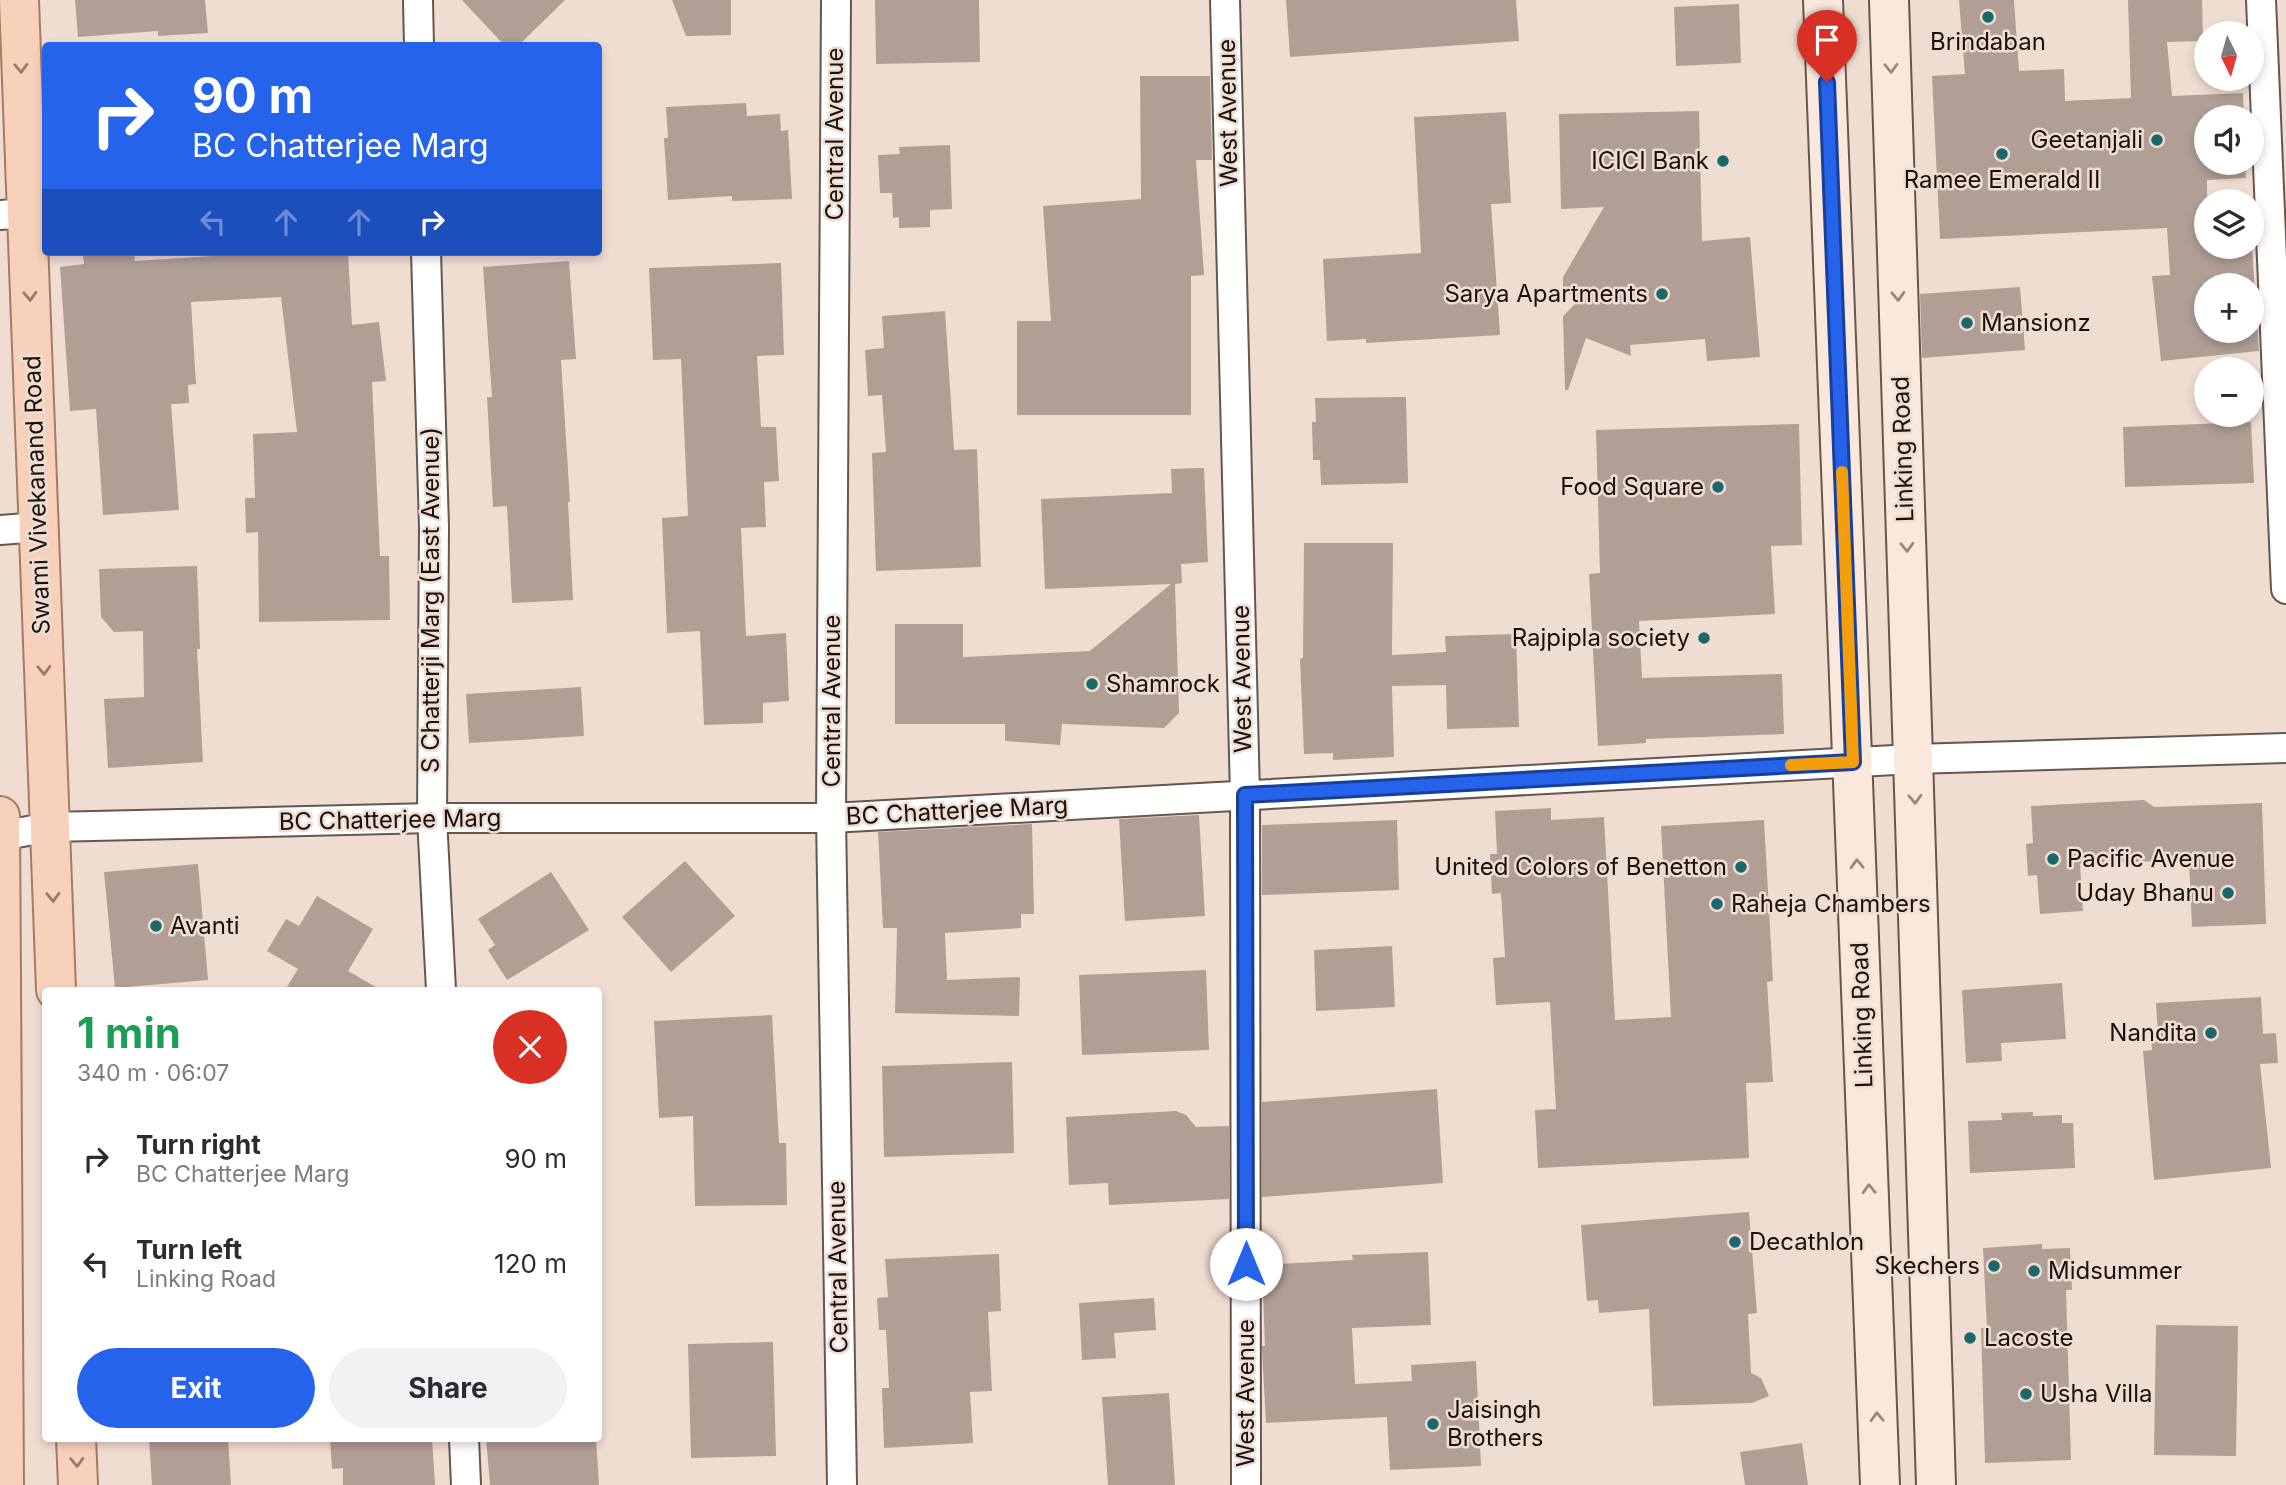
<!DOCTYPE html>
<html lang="en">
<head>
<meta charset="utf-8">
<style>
	body { margin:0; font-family:Inter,sans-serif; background:#f2f2f3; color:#2b2b33; height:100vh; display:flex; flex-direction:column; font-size:26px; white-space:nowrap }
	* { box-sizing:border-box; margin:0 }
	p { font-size:23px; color:#7c7c81 }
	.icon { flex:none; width:38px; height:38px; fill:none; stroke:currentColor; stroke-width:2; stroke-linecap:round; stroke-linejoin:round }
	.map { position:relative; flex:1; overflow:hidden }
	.drawer { position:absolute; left:42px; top:987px; width:560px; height:455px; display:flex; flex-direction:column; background:#fff; border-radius:7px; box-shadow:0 4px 10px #0003 }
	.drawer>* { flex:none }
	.top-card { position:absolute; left:42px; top:42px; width:560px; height:214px; border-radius:7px; box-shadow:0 4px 10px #0003; background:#2563eb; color:#fff; overflow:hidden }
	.needle { width:46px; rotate:175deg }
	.controls { position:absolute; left:2194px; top:21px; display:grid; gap:14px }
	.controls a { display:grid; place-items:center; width:70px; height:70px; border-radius:50%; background:#fff; box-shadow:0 4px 10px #0003; font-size:35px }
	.pin { position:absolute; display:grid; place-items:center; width:60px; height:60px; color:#fff; margin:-72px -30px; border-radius:50% 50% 50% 0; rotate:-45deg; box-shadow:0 0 7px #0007 }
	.pin .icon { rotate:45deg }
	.me { position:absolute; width:77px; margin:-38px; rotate:0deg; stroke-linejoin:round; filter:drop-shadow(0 0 5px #0008) }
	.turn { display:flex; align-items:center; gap:24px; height:147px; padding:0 35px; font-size:32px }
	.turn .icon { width:91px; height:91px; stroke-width:2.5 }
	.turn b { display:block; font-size:49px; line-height:60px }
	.lanes { display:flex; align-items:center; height:66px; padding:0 35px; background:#0003; justify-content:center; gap:35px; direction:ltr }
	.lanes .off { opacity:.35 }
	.round { display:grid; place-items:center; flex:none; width:74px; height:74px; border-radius:37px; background:#f2f2f3 }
	.head { display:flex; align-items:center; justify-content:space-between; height:119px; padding:0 35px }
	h1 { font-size:42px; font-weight:700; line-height:52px; color:#1e9e55 }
	.cta { display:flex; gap:14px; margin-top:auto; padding:14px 35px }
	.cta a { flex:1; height:80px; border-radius:42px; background:#2563eb; color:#fff; font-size:28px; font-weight:700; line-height:80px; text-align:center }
	.cta a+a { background:#f2f2f3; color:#2b2b33 }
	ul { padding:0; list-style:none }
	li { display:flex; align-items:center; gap:21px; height:105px; padding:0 35px }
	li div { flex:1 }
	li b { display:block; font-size:26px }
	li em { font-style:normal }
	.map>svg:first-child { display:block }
	.building { fill:#b19f95; fill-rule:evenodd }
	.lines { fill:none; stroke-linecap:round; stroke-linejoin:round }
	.street-casing { stroke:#66564d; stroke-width:32 }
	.secondary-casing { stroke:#66564d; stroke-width:42 }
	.primary-casing { stroke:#a67b61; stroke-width:42 }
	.street { stroke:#fff; stroke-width:28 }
	.secondary { stroke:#fbe8dd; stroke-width:38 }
	.primary { stroke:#f8d1bb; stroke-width:38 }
	.oneway { stroke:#937b6d }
	.oneway2 { stroke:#958880 }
	.route-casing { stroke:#184099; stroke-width:18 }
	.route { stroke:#2563eb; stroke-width:12 }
	.slow { stroke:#f59e0b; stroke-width:12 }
	.poi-dot { fill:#1a676c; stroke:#f0ddd2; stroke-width:2.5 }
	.labels { text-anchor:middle; stroke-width:5; stroke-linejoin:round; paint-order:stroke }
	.poi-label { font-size:24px; fill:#18120e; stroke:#f0ddd2; text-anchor:start }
	.street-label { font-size:24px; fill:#18120e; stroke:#f0ddd2 }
</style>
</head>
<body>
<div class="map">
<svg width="2286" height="1485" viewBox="0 0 2286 1485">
	<rect width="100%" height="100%" fill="#f0ddd2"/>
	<g class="building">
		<path d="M75 0H205L208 33 158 36V31L78 37Z"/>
		<path d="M462 0H565L518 46H505Z"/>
		<path d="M672 0H731V35L686 36Z"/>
		<path d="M875 0H979L980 62 876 64Z"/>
		<path d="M1286 0H1516L1519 41 1290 57Z"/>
		<path d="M1959 0H2014L2019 71 2064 69 2065 101 2131 98 2128 0H2202L2203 41 2167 42 2172 96 2243 93 2244 117H2207V163H2245L2246 178 2207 180V247H2252L2259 351 2161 361 2152 276 2170 275 2167 228 1940 239 1932 76 1965 74ZM2207 285H2252V331H2207Z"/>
		<path d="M1739 4 1741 63 1676 66 1674 7Z"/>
		<path d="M1140 76H1210L1212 160H1196L1204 275 1191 276V415H1017V321H1051L1043 206 1141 199Z"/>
		<path d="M746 103 747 116 780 114 781 131 788 130 792 199 732 201V196L668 200 664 138H668L666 107Z"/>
		<path d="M1699 111 1702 241 1750 237 1760 357 1707 361 1705 339 1630 345 1631 356 1586 338 1568 390H1565L1563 316 1577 302 1563 288V277L1604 207 1561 209 1559 114Z"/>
		<path d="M1506 112 1511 203 1491 204 1500 335 1366 343V339L1327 341 1323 259 1421 253 1414 117Z"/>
		<path d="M950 145 952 209 930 210V227L899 228V217L893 218 892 193H880L878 155 900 154 899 147Z"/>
		<path d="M134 252 135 261 228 255V252H348L352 325 379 322 386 381 372 382 380 556H389L390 620 259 622 258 532 246 533 245 498H255L253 434 297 432 281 297 191 302 196 384 188 385 189 403 171 404 179 510 103 515 96 409 70 411 60 267 84 264 83 255Z"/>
		<path d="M569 261 576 359 561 360 570 502H568L573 600 512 603 507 506 493 507 487 397H492L483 267Z"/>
		<path d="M781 263 784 355 757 356 761 427H776L779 481 764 482 766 527 741 528 746 636 786 633 789 701 763 703V723L704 725 700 631 667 633 662 518 688 516 681 359 653 360 649 268Z"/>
		<path d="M2020 287 2025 350 1922 358 1920 294Z"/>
		<path d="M945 311 954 450 977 449 981 567 876 571 872 453 886 452 882 395 868 396 865 350 884 348 882 316Z"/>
		<path d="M1406 397 1408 483 1321 485 1320 460H1313L1312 422H1316L1315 398Z"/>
		<path d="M2251 422 2254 483 2125 487 2123 427Z"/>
		<path d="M1799 424 1802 545 1771 546 1775 614 1639 621 1642 678 1782 674 1784 734 1646 739V743L1598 746 1589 574 1600 573 1596 430Z"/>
		<path d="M1204 468 1208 562 1181 564 1182 583 1175 584 1179 713 1164 728 1062 724 1060 745 1005 741V724H895V624H963V657L1090 651 1171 584 1045 589 1041 499 1172 493 1171 469Z"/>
		<path d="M1304 543H1393L1392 655 1446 652 1445 636 1516 634 1519 727 1447 729 1446 685 1392 686 1394 757 1333 760V753L1304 754 1300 659 1303 658Z"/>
		<path d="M197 566 200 649H197L203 762 108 768 104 699 144 697 143 631 114 632 101 617 99 569Z"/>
		<path d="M581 687 584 736 469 743 466 694Z"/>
		<path d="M2144 800 2154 807 2262 803 2266 924 2192 927 2189 860 2080 864 2083 911 2040 914 2037 875 2028 876 2026 844 2033 843 2031 806Z"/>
		<path d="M1551 808V820L1604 817 1615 1020 1671 1017 1661 826 1764 820 1773 981 1767 982 1773 1082 1746 1083 1749 1158 1538 1168 1535 1110 1556 1109 1550 1002 1496 1005 1493 958 1505 957 1501 893 1492 894 1490 854H1497L1495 811Z"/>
		<path d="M1199 815 1205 916 1125 921 1119 819Z"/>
		<path d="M1397 820 1399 890 1262 895V825Z"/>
		<path d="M1032 824 1034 914H1021V928L945 933 947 980 1020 977 1019 1016 895 1013 897 928H883L878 832Z"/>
		<path d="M685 861 735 916 671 972 622 917Z"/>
		<path d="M198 864 208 980 115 988 104 872Z"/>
		<path d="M551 872 589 930 507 980 488 950 495 945 478 919Z"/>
		<path d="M317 896 373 929 348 971 381 990H285L298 969 267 951 286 919 299 926Z"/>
		<path d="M1392 946 1395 1007 1316 1011 1314 950Z"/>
		<path d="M1206 970 1209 1050 1082 1055 1079 975Z"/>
		<path d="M2062 983 2066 1039 2001 1043 2002 1061 1966 1063 1962 990Z"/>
		<path d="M2261 997 2263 1034 2276 1033 2278 1063 2260 1064 2271 1168 2154 1180 2143 1051 2152 1050 2151 1036 2158 1035 2156 1003Z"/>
		<path d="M772 1015 779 1143H786L787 1205 695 1206 693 1116 659 1118 654 1021Z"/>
		<path d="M1012 1062 1014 1153 884 1157 882 1066Z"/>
		<path d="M1437 1089 1443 1183 1262 1197V1102Z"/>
		<path d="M1176 1111 1186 1115 1196 1127 1229 1126V1199L1109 1205 1108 1183 1069 1185 1066 1117Z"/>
		<path d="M2033 1112V1116L2062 1115V1123H2073L2075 1168 1970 1173 1968 1121 2002 1120 2001 1113Z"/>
		<path d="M1749 1212 1757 1313 1748 1314 1751 1373 1761 1378 1769 1396 1752 1403 1653 1406 1649 1309 1599 1313 1598 1300 1587 1301 1581 1225Z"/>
		<path d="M2042 1244V1249L2070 1248 2072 1290H2066L2071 1460 1985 1463 1981 1328H1987L1983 1248Z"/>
		<path d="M1428 1252 1431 1325 1352 1328 1355 1384 1412 1381 1411 1365 1476 1361 1481 1466 1390 1470 1387 1417 1266 1423 1262 1350V1346H1265L1262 1265 1353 1260 1352 1255Z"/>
		<path d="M999 1254 1001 1311 988 1312 992 1391 970 1392 973 1443 884 1448 882 1388H889L886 1330H879L877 1298 888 1297 885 1259Z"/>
		<path d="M1154 1298 1156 1330 1114 1333 1116 1358 1082 1360 1079 1303Z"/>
		<path d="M2156 1325 2238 1326 2236 1456 2154 1455Z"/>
		<path d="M773 1342 776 1456 691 1458 688 1344Z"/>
		<path d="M1169 1393 1175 1485H1108L1102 1397Z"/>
		<path d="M149 1438H228L231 1485H152Z"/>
		<path d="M330 1438H432L435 1485H343V1468L332 1469Z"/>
		<path d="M486 1438H596L599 1485H490Z"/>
		<path d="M1802 1443 1808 1485H1745L1740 1452Z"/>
	</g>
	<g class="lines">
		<g class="street-casing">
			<g id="street">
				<path d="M418 0 419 46"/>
				<path d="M836 0 831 818 842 1485"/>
				<path d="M1225 0 1245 795 1246 1485"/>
				<path d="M2261 0 2286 589"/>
				<path d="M0 215 27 213"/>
				<path d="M426 252 434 528 432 818 441 990"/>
				<path d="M0 530 39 527"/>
				<path d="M0 836 50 827 432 818H831L1913 759 2286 748"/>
				<path d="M464 1438 466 1485"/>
			</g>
		</g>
		<g class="secondary-casing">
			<g id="secondary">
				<path d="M1823 0 1880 1485"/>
				<path d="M1889 0 1936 1485"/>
			</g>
		</g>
		<g class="primary-casing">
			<g id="primary">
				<path d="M19 0 56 990"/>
				<path d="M0 816 4 1485"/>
				<path d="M76 1438 78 1485"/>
			</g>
		</g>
		<use href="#street" class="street"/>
		<use href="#secondary" class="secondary"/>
		<use href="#primary" class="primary"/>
	</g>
	<defs><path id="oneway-chevron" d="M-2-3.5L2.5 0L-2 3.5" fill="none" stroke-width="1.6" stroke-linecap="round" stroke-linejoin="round" transform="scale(1.75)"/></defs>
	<g class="oneway">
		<use href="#oneway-chevron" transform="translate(21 68) rotate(88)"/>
		<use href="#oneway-chevron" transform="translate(30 296) rotate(88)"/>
		<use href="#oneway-chevron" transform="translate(44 670) rotate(88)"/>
		<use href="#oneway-chevron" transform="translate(53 897) rotate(88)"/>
		<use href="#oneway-chevron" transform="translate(77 1462) rotate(88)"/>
	</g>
	<g class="oneway2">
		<use href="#oneway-chevron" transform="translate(1891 68) rotate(88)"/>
		<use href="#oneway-chevron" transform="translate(1898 296) rotate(88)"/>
		<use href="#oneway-chevron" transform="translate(1907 547) rotate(88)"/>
		<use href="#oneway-chevron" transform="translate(1915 799) rotate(88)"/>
		<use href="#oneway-chevron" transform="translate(1857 864) rotate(-92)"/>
		<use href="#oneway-chevron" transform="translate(1869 1189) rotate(-92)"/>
		<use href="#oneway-chevron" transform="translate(1877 1417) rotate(-92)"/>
	</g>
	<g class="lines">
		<g class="route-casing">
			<path id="route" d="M1246 1264 1245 795 1853 762 1827 82"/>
		</g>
		<use href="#route" class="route"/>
		<path class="slow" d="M1791 765 1853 762 1842 472"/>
	</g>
	<g class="poi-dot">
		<circle cx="1988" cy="17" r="7"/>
		<circle cx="2157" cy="140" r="7"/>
		<circle cx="2002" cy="154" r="7"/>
		<circle cx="1723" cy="161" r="7"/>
		<circle cx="1662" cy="294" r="7"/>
		<circle cx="1967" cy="323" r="7"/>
		<circle cx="1718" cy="487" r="7"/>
		<circle cx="1704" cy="638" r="7"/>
		<circle cx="1092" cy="684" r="7"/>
		<circle cx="2053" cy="859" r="7"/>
		<circle cx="1741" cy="867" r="7"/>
		<circle cx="2228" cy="893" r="7"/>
		<circle cx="1717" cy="904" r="7"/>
		<circle cx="156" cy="926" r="7"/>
		<circle cx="2211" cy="1033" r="7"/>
		<circle cx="1735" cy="1242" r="7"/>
		<circle cx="1994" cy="1266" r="7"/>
		<circle cx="2034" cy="1271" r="7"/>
		<circle cx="1970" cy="1338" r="7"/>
		<circle cx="2026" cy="1394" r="7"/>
		<circle cx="1433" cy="1424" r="7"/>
	</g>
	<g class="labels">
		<g class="poi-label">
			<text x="1988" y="50" text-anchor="middle">Brindaban</text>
			<text x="2143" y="148" text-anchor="end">Geetanjali</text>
			<text x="1709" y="169" text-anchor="end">ICICI Bank</text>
			<text x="2002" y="188" text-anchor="middle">Ramee Emerald II</text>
			<text x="1648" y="302" text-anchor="end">Sarya Apartments</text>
			<text x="1981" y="331">Mansionz</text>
			<text x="1704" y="495" text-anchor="end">Food Square</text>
			<text x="1690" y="646" text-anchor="end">Rajpipla society</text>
			<text x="1106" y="692">Shamrock</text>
			<text x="2067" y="867">Pacific Avenue</text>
			<text x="1727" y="875" text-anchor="end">United Colors of Benetton</text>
			<text x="2214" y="901" text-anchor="end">Uday Bhanu</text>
			<text x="1731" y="912">Raheja Chambers</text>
			<text x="170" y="934">Avanti</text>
			<text x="2197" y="1041" text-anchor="end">Nandita</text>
			<text x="1749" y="1250">Decathlon</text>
			<text x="1980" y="1274" text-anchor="end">Skechers</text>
			<text x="2048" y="1279">Midsummer</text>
			<text x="1984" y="1346">Lacoste</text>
			<text x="2040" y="1402">Usha Villa</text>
			<text x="1447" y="1418">Jaisingh<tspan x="1447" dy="28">Brothers</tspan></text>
		</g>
		<g class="street-label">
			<text transform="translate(1228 113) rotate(-91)" y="8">West Avenue</text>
			<text transform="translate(835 134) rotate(-90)" y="8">Central Avenue</text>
			<text transform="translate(1903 449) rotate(-92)" y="8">Linking Road</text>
			<text transform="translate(37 495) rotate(-92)" y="8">Swami Vivekanand Road</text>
			<text transform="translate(431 600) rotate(-90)" y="8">S Chatterji Marg (East Avenue)</text>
			<text transform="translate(1242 679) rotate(-91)" y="8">West Avenue</text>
			<text transform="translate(832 701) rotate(-90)" y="8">Central Avenue</text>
			<text transform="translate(957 811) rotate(-3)" y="8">BC Chatterjee Marg</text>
			<text transform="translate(390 820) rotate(-1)" y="8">BC Chatterjee Marg</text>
			<text transform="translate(1862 1015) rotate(-92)" y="8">Linking Road</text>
			<text transform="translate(838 1267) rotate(-91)" y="8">Central Avenue</text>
			<text transform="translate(1246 1393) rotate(-90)" y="8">West Avenue</text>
		</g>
	</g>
</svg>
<div class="controls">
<a><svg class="needle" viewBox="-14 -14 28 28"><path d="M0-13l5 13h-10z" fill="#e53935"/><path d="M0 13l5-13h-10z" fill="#7c7c81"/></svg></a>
<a><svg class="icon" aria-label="sound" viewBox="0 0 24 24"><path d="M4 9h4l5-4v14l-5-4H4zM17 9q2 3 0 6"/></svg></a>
<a><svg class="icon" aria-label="layers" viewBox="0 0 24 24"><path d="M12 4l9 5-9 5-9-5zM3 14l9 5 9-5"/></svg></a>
<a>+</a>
<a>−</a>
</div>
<div class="pin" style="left:1827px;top:82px;background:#d93025"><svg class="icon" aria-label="arrive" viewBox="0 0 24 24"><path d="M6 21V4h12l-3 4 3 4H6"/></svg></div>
<svg class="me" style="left:1246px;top:1264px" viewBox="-20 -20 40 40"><circle r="19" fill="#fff"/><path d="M0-13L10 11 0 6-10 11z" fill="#2563eb"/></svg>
<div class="top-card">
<div class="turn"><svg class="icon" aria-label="right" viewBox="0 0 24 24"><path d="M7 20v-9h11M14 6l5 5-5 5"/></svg><div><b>90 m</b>BC Chatterjee Marg</div></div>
<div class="lanes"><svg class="icon off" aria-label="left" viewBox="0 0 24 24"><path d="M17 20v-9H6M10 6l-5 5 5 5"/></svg><svg class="icon off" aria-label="ahead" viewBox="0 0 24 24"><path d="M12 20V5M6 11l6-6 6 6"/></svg><svg class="icon off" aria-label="ahead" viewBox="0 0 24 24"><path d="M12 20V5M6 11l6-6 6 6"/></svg><svg class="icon" aria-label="right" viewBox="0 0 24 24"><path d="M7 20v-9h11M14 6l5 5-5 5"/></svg></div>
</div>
<section class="drawer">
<div class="head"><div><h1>1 min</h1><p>340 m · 06:07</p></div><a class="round" style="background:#d93025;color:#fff"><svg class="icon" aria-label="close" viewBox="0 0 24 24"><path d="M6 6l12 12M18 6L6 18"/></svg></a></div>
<ul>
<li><svg class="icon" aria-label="right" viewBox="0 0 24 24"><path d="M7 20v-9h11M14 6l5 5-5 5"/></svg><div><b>Turn right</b><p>BC Chatterjee Marg</p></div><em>90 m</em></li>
<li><svg class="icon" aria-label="left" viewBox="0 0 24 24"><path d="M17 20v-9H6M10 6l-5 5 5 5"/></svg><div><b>Turn left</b><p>Linking Road</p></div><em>120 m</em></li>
</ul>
<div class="cta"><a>Exit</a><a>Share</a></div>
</section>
</div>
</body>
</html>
